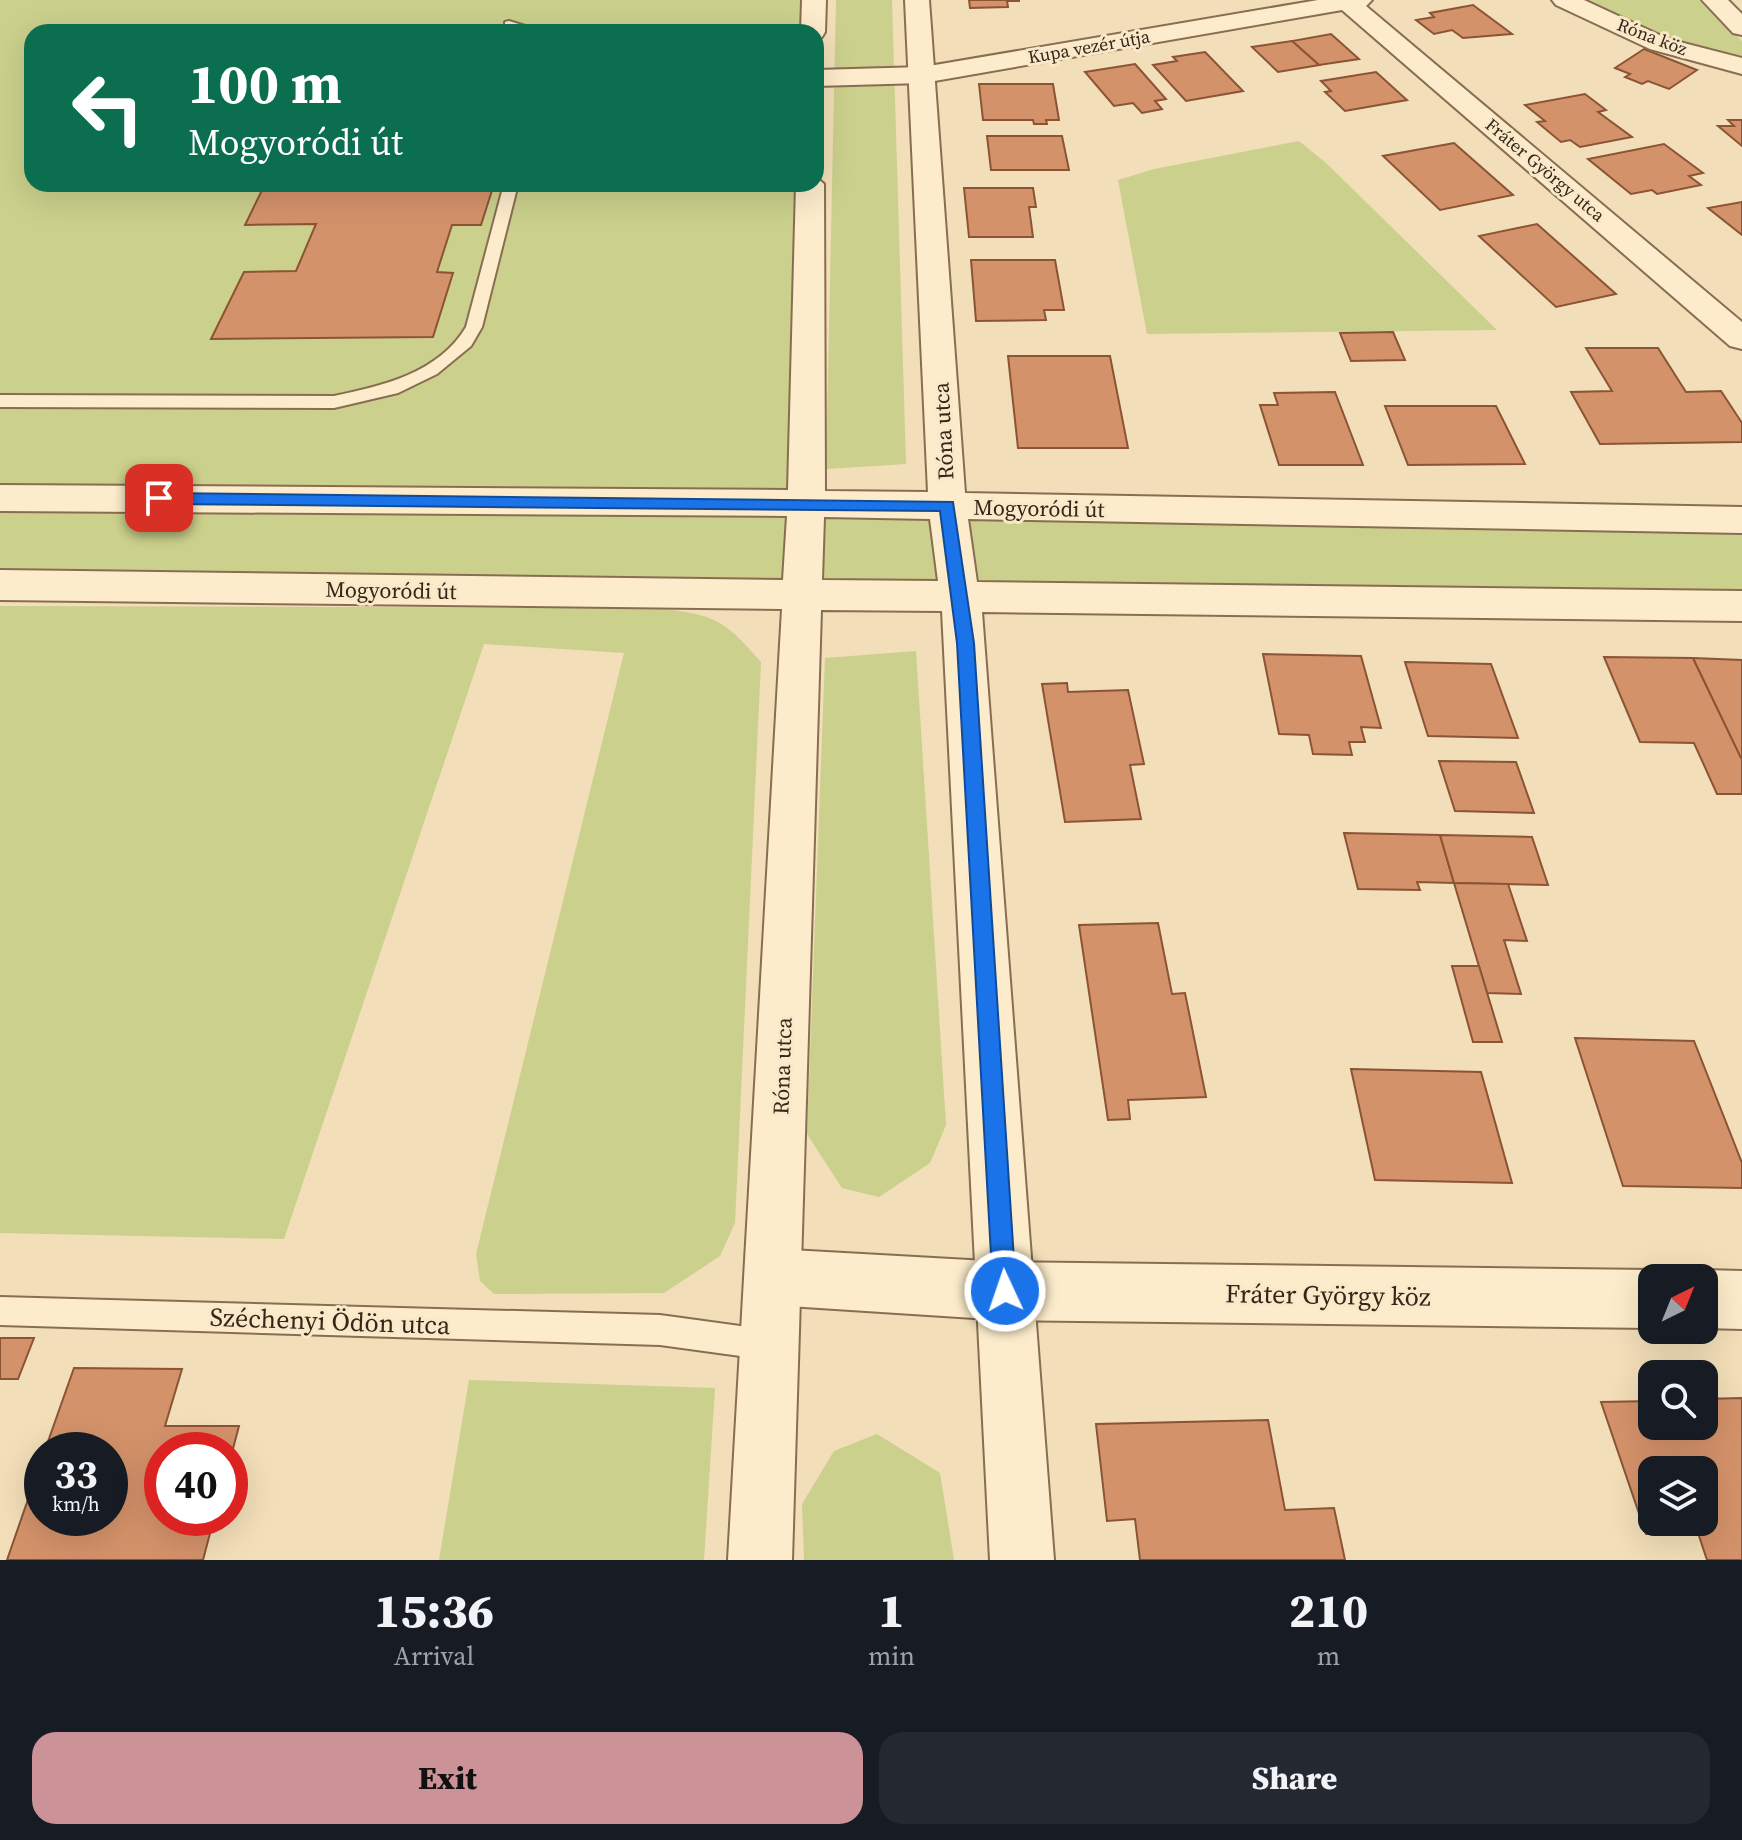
<!DOCTYPE html>
<html lang="en">
<head>
<meta charset="utf-8">
<style>
	body { margin:0; font-family:"Source Serif 4",serif; background:#242831; color:#f1f3f6; height:100vh; display:flex; flex-direction:column; font-size:30px; white-space:nowrap }
	* { box-sizing:border-box; margin:0 }
	p { font-size:26px; color:#9ea1a6 }
	.icon { flex:none; width:44px; height:44px; fill:none; stroke:currentColor; stroke-width:2; stroke-linecap:round; stroke-linejoin:round }
	.map { position:relative; height:1560px; overflow:hidden }
	.details { display:flex; flex-direction:column; background:#171b24; flex:1 }
	.details>* { flex:none }
	.banner { position:absolute; left:24px; top:24px; width:800px; height:168px; border-radius:24px; box-shadow:0 8px 32px #0002; background:#0b6e4f; color:#fff; overflow:hidden }
	.needle { width:52px; rotate:43deg }
	.tools { position:absolute; left:1638px; top:1264px; display:grid; gap:16px }
	.tools a { display:grid; place-items:center; width:80px; height:80px; border-radius:16px; background:#171b24; box-shadow:0 8px 32px #0002; font-size:40px }
	.speed { position:absolute; left:24px; top:1432px; display:flex; gap:16px; font-size:40px; font-weight:700; text-align:center }
	.speed>* { display:grid; place-content:center; width:104px; height:104px; border-radius:50%; background:#171b24; box-shadow:0 8px 32px #0002; line-height:1 }
	.speed small { font-size:20px; font-weight:400 }
	.speed .limit { border:12px solid #d22; background:#fff; color:#111 }
	.pin { position:absolute; display:grid; place-items:center; width:68px; height:68px; color:#fff; margin:-34px; border-radius:16px; box-shadow:0 4px 12px #0006 }
	.me { position:absolute; width:88px; margin:-44px; rotate:357deg; stroke-linejoin:round; filter:drop-shadow(0 0 6px #0008) }
	.turn { display:flex; align-items:center; gap:28px; height:168px; padding:0 32px; font-size:36px }
	.turn .icon { width:104px; height:104px; stroke-width:2.5 }
	.turn b { display:block; font-size:56px; line-height:68px }
	.eta { display:flex; justify-content:space-evenly; align-items:center; height:136px; text-align:center }
	.eta b { font-size:48px; font-weight:800; line-height:56px }
	.button { display:flex; gap:16px; margin-top:auto; padding:16px 32px }
	.button a { flex:1; height:92px; border-radius:24px; background:#cb9297; color:#111; font-size:32px; font-weight:800; line-height:92px; text-align:center }
	.button a+a { background:#242831; color:#f1f3f6 }
	.map>svg:first-child { display:block }
	.green { fill:#cbd08c }
	.building { fill:#d4926a; stroke:#8a5435; stroke-width:2; fill-rule:evenodd }
	.lines { fill:none; stroke-linecap:round; stroke-linejoin:round }
	.service-casing { stroke:#896d52; stroke-width:4 }
	.minor-casing { stroke:#896d52; stroke-width:4 }
	.tertiary-casing { stroke:#896d52; stroke-width:4 }
	.service { fill:#fceccb; fill-rule:evenodd }
	.minor { fill:#fceccb; fill-rule:evenodd }
	.tertiary { fill:#fceccb; fill-rule:evenodd }
	.route { fill:#1a73e8; stroke:#114b97; stroke-width:2 }
	.labels { text-anchor:middle; stroke-width:6; stroke-linejoin:round; paint-order:stroke }
	.far-street-label { font-size:18px; fill:#362619; stroke:#f9e9c8 }
	.street-label { font-size:22px; fill:#362619; stroke:#f9e9c8 }
	.near-street-label { font-size:26px; fill:#362619; stroke:#f9e9c8 }
</style>
</head>
<body>
<div class="map">
<svg width="1742" height="1560" viewBox="0 0 1742 1560">
	<rect width="100%" height="100%" fill="#f2deb8"/>
	<g class="green">
		<path d="M0 0H814L813 32H32V184H810L806 503 1742 520V606L0 585Z"/>
		<path d="M836 0H892L906 464 826 469Z"/>
		<path d="M1585 0H1699L1742 41V59L1660 37Z"/>
		<path d="M1299 141 1326 163 1497 330 1147 334 1118 180 1154 169Z"/>
		<path d="M0 606 657 608C714 615 723 618 761 662L735 1223 720 1256 664 1293 494 1294 480 1281 476 1254 624 653 484 644 284 1239 0 1233Z"/>
		<path d="M916 651 946 1125 930 1163 879 1197 842 1188 807 1134 825 658Z"/>
		<path d="M469 1380 715 1388 704 1560H439Z"/>
		<path d="M877 1434 940 1473 954 1560H804L802 1504 834 1451Z"/>
	</g>
	<g class="building">
		<path d="M969 0H1019V1H1007L1008 7 970 8Z"/>
		<path d="M1473 5 1512 34 1463 38 1452 30 1434 34 1416 20 1434 17 1430 13Z"/>
		<path d="M1331 34 1359 59 1319 65 1292 41Z"/>
		<path d="M1292 41 1319 65 1278 72 1252 47Z"/>
		<path d="M1644 49 1697 70 1669 89 1648 81 1642 84 1625 77 1630 74 1615 68Z"/>
		<path d="M1205 52 1243 91 1186 101 1153 65 1177 61 1173 57Z"/>
		<path d="M1135 64 1166 99 1155 101 1162 109 1142 113 1133 103 1114 106 1085 72Z"/>
		<path d="M1376 72 1407 100 1345 111 1325 92 1331 91 1321 81Z"/>
		<path d="M979 84H1053L1059 120H1046L1047 124H1034L1033 120H983Z"/>
		<path d="M1585 94 1606 110 1598 112 1632 137 1580 147 1570 140 1561 142 1537 122 1545 121 1525 105Z"/>
		<path d="M1728 120H1742V146L1718 126H1734Z"/>
		<path d="M987 136H1062L1069 170H991Z"/>
		<path d="M1454 143 1513 195 1440 210 1383 156Z"/>
		<path d="M1664 144 1703 173 1689 176 1701 185 1657 194 1652 190 1631 194 1588 159Z"/>
		<path d="M265 184H494L481 225H452L437 272 453 273 433 337 211 339 244 272 296 271 316 224 245 225Z"/>
		<path d="M964 188H1033L1036 207H1029L1033 237H969Z"/>
		<path d="M1742 202V235L1708 208Z"/>
		<path d="M1537 224 1616 294 1556 307 1479 236Z"/>
		<path d="M971 260H1055L1064 310H1044L1046 320 976 321Z"/>
		<path d="M1393 332 1405 360 1351 361 1340 333Z"/>
		<path d="M1586 348H1658L1686 392 1721 391 1742 423V442L1600 444 1571 392 1612 391Z"/>
		<path d="M1008 356H1110L1128 448H1018Z"/>
		<path d="M1335 392 1363 465H1279L1260 405H1278L1274 393Z"/>
		<path d="M1385 406H1496L1525 464 1408 465Z"/>
		<path d="M1263 654 1361 656 1381 728 1361 727 1365 742H1349L1352 755 1313 754 1309 735 1279 734Z"/>
		<path d="M1604 657 1693 658 1742 759V794H1717L1694 743 1640 742Z"/>
		<path d="M1693 658 1742 660V758H1741Z"/>
		<path d="M1405 662 1491 664 1518 738 1428 736Z"/>
		<path d="M1067 683 1068 692 1128 690 1144 764 1130 765 1141 819 1065 822 1042 684Z"/>
		<path d="M1439 761 1516 762 1534 813 1455 811Z"/>
		<path d="M1344 833 1440 835 1454 883 1417 882 1420 890 1358 889Z"/>
		<path d="M1440 835 1532 837 1548 885 1454 883Z"/>
		<path d="M1454 883 1508 884 1527 941 1504 940 1521 994 1487 993Z"/>
		<path d="M1158 923 1172 994 1185 993 1206 1097 1128 1100 1130 1119 1108 1120 1079 925Z"/>
		<path d="M1452 966H1479L1502 1042H1473Z"/>
		<path d="M1575 1038 1694 1041 1742 1163V1188L1623 1186Z"/>
		<path d="M1351 1069 1481 1072 1512 1183 1375 1180Z"/>
		<path d="M0 1338H34L18 1379H0Z"/>
		<path d="M74 1368 182 1369 165 1426H239L230 1460V1450H162V1518H214L203 1560H7L42 1459V1518H110V1450H45Z"/>
		<path d="M1742 1398V1560H1707L1698 1533 1646 1534 1601 1402 1652 1401V1426H1704V1399ZM1652 1470H1704V1522H1652Z"/>
		<path d="M1268 1420 1285 1510 1334 1508 1345 1560H1140L1135 1519 1107 1521 1096 1424Z"/>
	</g>
	<g class="lines">
		<g class="service-casing">
			<g id="service">
				<path d="M509 21 535 29 537 32 505 28V22Z"/>
				<path d="M504 184H518L482 327 471 346 437 374 398 393 334 408 0 407V395L334 396C382 386 439 373 466 327Z"/>
				<path d="M0 1297 660 1315 769 1330 779 1335 784 1345 779 1355 769 1360 660 1345 0 1325Z"/>
			</g>
		</g>
		<g class="minor-casing">
			<g id="minor">
				<path d="M1318 0H1372L1366 6 1742 322V349L1730 346 1342 10 923 83 816 86V70L923 67Z"/>
				<path d="M1552 0H1584L1668 39 1742 58V74L1650 49 1556 5Z"/>
				<path d="M1702 0H1728L1742 14V35L1733 33Z"/>
				<path d="M773 1249 1005 1262 1652 1270 1670 1278H1652V1328L1005 1320 773 1305 753 1297 745 1277 753 1257Z"/>
				<path d="M1704 1270 1742 1271V1329L1704 1328V1278H1686Z"/>
			</g>
		</g>
		<g class="tertiary-casing">
			<g id="tertiary">
				<path d="M802 0H826L825 32 822 37 816 39V32H801Z"/>
				<path d="M905 0H929L965 493 1742 507V533L968 519 977 582 1742 591V621L982 612 1054 1560H990L942 611 821 610 792 1560H728L782 609 0 600V570L783 580 787 516 0 511V485L788 490 796 184H816V177L824 184 825 491 928 492ZM824 517 930 519 938 581 822 580Z"/>
			</g>
		</g>
		<use href="#service" class="service"/>
		<use href="#minor" class="minor"/>
		<use href="#tertiary" class="tertiary"/>
	</g>
	<path class="route" d="M159 493 953 502 974 643 1016 1291 1013 1300 1005 1303 996 1300 993 1291 957 643 940 511 159 504 151 498Z"/>
	<g class="labels">
		<g class="far-street-label">
			<text transform="translate(1652 37) rotate(21)" y="6">Róna köz</text>
			<text transform="translate(1089 47) rotate(-10)" y="6">Kupa vezér útja</text>
			<text transform="translate(1545 170) rotate(40)" y="6">Fráter György utca</text>
		</g>
		<g class="street-label">
			<text transform="translate(943 431) rotate(-93)" y="8">Róna utca</text>
			<text transform="translate(1039 508) rotate(1)" y="8">Mogyoródi út</text>
			<text transform="translate(391 590) rotate(1)" y="8">Mogyoródi út</text>
			<text transform="translate(782 1066) rotate(-88)" y="8">Róna utca</text>
		</g>
		<g class="near-street-label">
			<text transform="translate(1328 1295) rotate(1)" y="9">Fráter György köz</text>
			<text transform="translate(330 1321) rotate(2)" y="9">Széchenyi Ödön utca</text>
		</g>
	</g>
</svg>
<div class="tools">
<a><svg class="needle" viewBox="-14 -14 28 28"><path d="M0-13l5 13h-10z" fill="#e53935"/><path d="M0 13l5-13h-10z" fill="#9ea1a6"/></svg></a>
<a><svg class="icon" aria-label="search" viewBox="0 0 24 24"><circle cx="10" cy="10" r="6"/><path d="M15 15l6 6"/></svg></a>
<a><svg class="icon" aria-label="layers" viewBox="0 0 24 24"><path d="M12 4l9 5-9 5-9-5zM3 14l9 5 9-5"/></svg></a>
</div>
<div class="speed"><div>33<small>km/h</small></div><div class="limit">40</div></div>
<div class="pin" style="left:159px;top:498px;background:#d93025"><svg class="icon" aria-label="arrive" viewBox="0 0 24 24"><path d="M6 21V4h12l-3 4 3 4H6"/></svg></div>
<svg class="me" style="left:1005px;top:1291px" viewBox="-20 -20 40 40"><circle r="17" fill="#1a73e8" stroke="#fff" stroke-width="3"/><path d="M0-11L8 9 0 5-8 9z" fill="#fff"/></svg>
<div class="banner">
<div class="turn"><svg class="icon" aria-label="left" viewBox="0 0 24 24"><path d="M17 20v-9H6M10 6l-5 5 5 5"/></svg><div><b>100 m</b>Mogyoródi út</div></div>
</div>
</div>
<section class="details">
<div class="eta">
<div><b>15:36</b><p>Arrival</p></div>
<div><b>1</b><p>min</p></div>
<div><b>210</b><p>m</p></div>
</div>
<div class="button"><a>Exit</a><a>Share</a></div>
</section>
</body>
</html>
